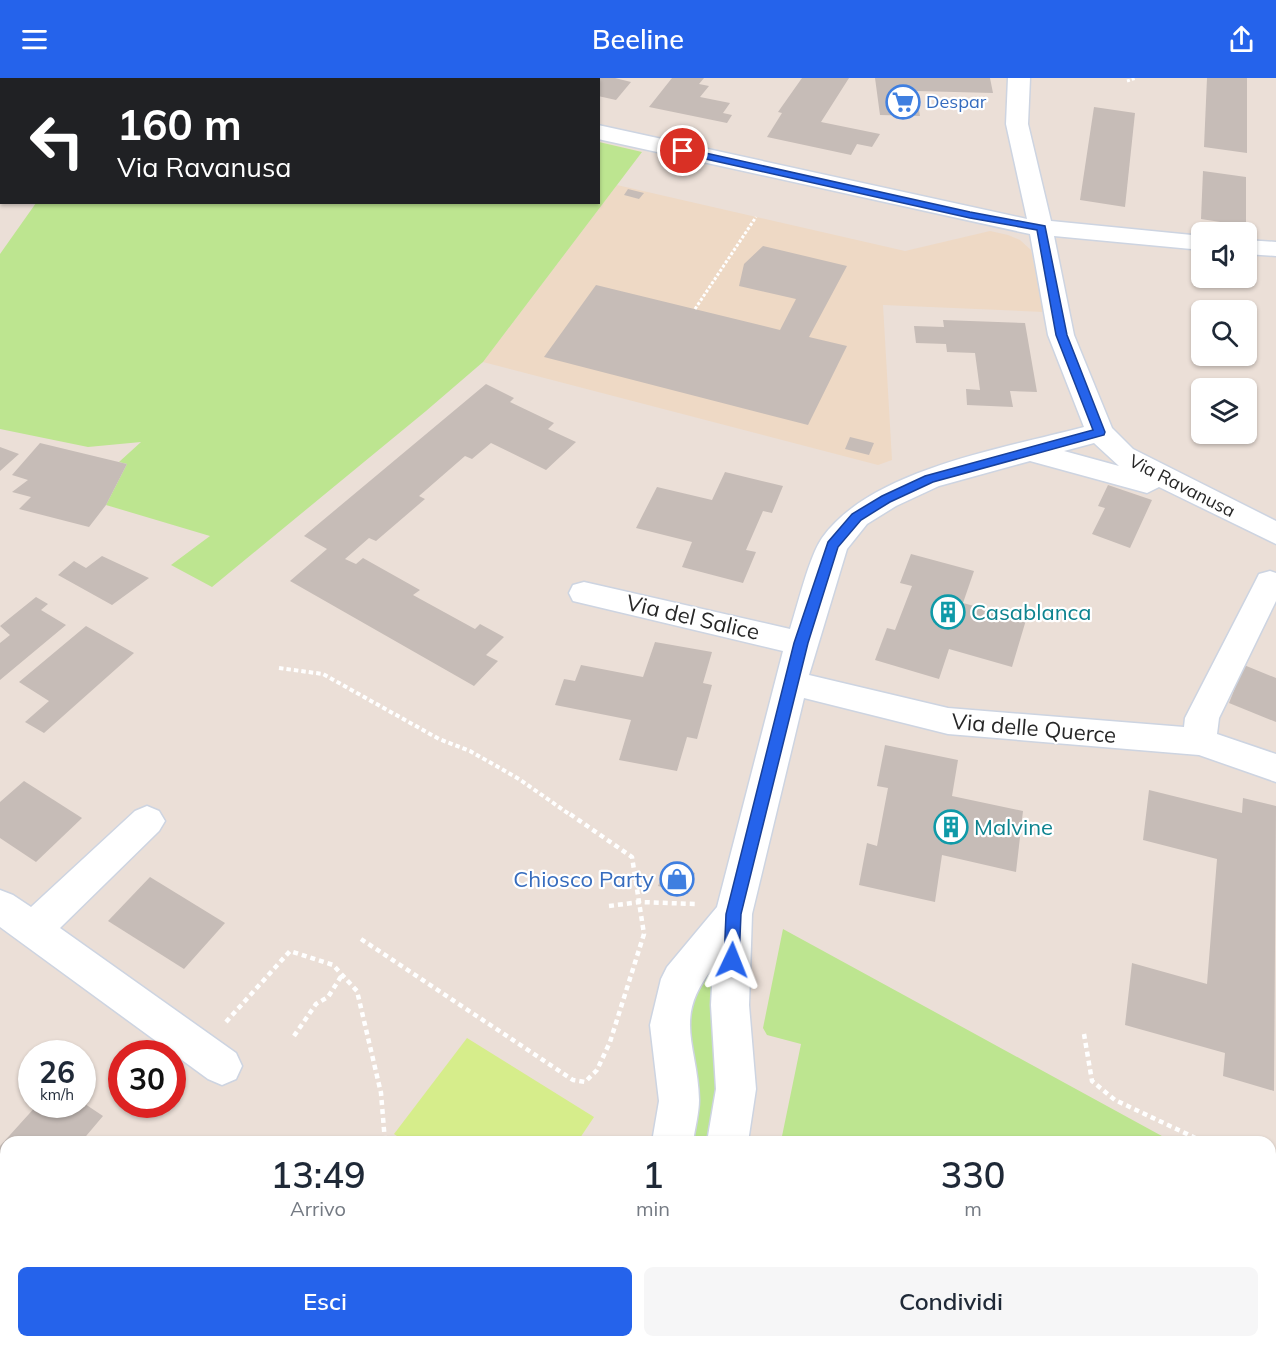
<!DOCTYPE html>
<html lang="it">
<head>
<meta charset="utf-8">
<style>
	body { margin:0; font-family:Mulish,sans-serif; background:#f6f6f7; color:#1f2937; height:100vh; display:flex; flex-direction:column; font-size:22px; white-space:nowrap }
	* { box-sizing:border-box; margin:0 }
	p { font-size:20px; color:#747a83 }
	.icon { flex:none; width:33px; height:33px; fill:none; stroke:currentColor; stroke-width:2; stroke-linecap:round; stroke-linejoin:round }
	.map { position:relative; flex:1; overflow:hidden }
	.sheet { position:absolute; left:0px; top:1058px; width:1276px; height:212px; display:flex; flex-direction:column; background:#fff; border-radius:18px 18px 0 0; box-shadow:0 2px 4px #0004 }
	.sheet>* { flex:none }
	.banner { position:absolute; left:0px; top:0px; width:600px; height:126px; box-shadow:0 2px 4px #0004; background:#202124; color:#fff; overflow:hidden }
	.tools { position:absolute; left:1191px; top:144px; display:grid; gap:12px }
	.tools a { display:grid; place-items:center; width:66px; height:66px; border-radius:9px; background:#fff; box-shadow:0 2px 4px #0004; font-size:30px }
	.speed { position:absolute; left:18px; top:962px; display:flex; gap:12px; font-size:30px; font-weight:700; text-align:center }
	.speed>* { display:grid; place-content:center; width:78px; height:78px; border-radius:50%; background:#fff; box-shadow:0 2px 4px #0004; line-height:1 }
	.speed small { font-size:15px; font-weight:400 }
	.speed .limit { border:9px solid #d22; background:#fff; color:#111 }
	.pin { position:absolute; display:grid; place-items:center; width:51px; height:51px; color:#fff; margin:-26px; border:3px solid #fff; border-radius:50%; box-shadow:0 2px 6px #0007 }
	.me { position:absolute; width:66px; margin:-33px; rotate:2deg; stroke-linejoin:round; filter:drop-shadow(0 0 4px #0008) }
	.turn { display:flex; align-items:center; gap:21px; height:126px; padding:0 18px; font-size:27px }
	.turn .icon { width:78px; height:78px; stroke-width:2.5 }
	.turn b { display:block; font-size:42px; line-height:51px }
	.eta { display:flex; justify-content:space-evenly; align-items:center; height:102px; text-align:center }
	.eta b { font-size:36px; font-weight:600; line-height:42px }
	.action { display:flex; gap:12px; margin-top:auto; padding:12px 18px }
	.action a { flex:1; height:69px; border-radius:9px; background:#2563eb; color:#fff; font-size:24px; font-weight:600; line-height:69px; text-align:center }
	.action a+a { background:#f6f6f7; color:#1f2937 }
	header { display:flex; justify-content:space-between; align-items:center; height:78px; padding:0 18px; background:#2563eb; color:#fff; font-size:27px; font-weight:600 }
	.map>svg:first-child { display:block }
	.education { fill:#eed9c5 }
	.green { fill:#bde590 }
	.pitch { fill:#d6ed8b }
	.building { fill:#c6bcb7 }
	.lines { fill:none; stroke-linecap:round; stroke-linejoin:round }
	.minor-casing { stroke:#cdd4e1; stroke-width:3 }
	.path-far2 { stroke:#fff; stroke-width:3; stroke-dasharray:3 2; stroke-linecap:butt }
	.path-far1 { stroke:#fff; stroke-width:4; stroke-dasharray:4.5 3; stroke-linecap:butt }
	.path { stroke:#fff; stroke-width:4.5; stroke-dasharray:5 4; stroke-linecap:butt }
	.minor { fill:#fff; fill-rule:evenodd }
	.route { fill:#2563eb; stroke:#184099; stroke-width:1.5 }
	.labels { text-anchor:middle; stroke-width:4.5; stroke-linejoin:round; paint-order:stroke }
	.far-shop-label { font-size:18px; fill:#366cbe; stroke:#fff; text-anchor:start }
	.far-street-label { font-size:18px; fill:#272727; stroke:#fff }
	.culture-label { font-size:22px; fill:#0d838f; stroke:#fff; text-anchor:start }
	.street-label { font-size:22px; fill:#272727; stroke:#fff }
	.shop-label { font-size:22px; fill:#366cbe; stroke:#fff; text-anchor:end }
</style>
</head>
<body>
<header><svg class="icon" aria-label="menu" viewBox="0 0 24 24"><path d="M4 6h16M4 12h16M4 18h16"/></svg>Beeline<svg class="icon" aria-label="share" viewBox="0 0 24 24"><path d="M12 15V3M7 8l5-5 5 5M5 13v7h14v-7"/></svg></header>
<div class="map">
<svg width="1276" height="1268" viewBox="0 0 1276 1268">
	<rect width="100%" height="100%" fill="#ebdfd7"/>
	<path class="education" d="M617 107 905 173 990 153 1008 157 1020 162 1031 172 1044 234 883 227 892 382 878 387 483 284Z"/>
	<g class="green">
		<path d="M599 64 642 74 483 284 426 333 212 509 171 487 210 458 106 427 127 386 119 384 141 364 88 369 0 351V176L36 125 598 124Z"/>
		<path d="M783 851 1171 1063H781L801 966 767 957 763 950Z"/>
		<path d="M725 855 723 1015 713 1063 687 1064 684 949 691 910Z"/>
		<path d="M1271 1118 1276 1121V1268H868L860 1263H1270Z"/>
	</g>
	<path class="pitch" d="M467 960 594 1039 578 1063 406 1064 394 1056Z"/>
	<g class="building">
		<path d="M598 0H615L631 4 616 22 598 18Z"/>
		<path d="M672 0H704L699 6 709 8 700 19 730 25 723 35 732 37 727 45 649 29Z"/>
		<path d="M802 0H849L821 44 880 56 872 69 857 66 851 77 767 59 782 35 778 34Z"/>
		<path d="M875 0H990L993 15 916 13 920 38 880 37Z"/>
		<path d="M1207 0H1247V75L1204 69Z"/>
		<path d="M1094 29 1135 35 1125 129 1080 122Z"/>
		<path d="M1203 93 1246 99V148L1201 141Z"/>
		<path d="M628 111 644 115 639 121 624 117Z"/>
		<path d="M763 168 847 188 809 259 847 268 808 347 544 279 596 207 780 252 796 221 739 208 744 186Z"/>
		<path d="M943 242 1025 245 1037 314 1010 313 1013 329 967 327 966 311 980 312 975 275 947 274 946 266 916 265 914 248 944 249Z"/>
		<path d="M486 306 514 320 510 324 554 345 548 351 576 364 546 392 491 365 472 381 465 378 419 418 425 421 376 463 369 460 345 481 356 486 363 480 420 512 413 517 475 551 480 546 504 559 486 577 498 583 474 608 290 503 327 471 304 458Z"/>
		<path d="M850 359 874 365 869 377 845 371Z"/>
		<path d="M40 365 127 386 106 427 89 449 19 431 31 419 12 414 28 402 12 397Z"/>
		<path d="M0 369 19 376 0 393Z"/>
		<path d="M725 394 783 408 772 435 763 433 746 472 756 474 743 505 682 489 692 464 636 450 657 409 712 422Z"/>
		<path d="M1108 407 1152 422 1130 470 1092 456 1105 430 1098 428Z"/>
		<path d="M911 476 974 493 963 525 1026 542 1012 589 949 571 939 601 875 582 887 550 895 552 912 508 900 505Z"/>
		<path d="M102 478 149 500 112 527 58 497 74 483 86 490Z"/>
		<path d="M36 519 48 526 41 532 66 547 0 602V565L10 557 0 548Z"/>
		<path d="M86 548 134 575 44 655 25 644 49 623 19 604Z"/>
		<path d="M655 564 712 574 703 605 712 607 697 661 687 659 677 693 619 682 631 642 555 627 564 601 575 603 581 587 643 599Z"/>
		<path d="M1244 587 1276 600V644L1229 625Z"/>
		<path d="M885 667 958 682 952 718 1023 733 1016 794 942 777 935 824 859 807 867 765 877 768 888 710 877 708Z"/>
		<path d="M24 703 82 740 36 784 0 760V724Z"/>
		<path d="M1149 712 1242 735 1243 720 1276 728 1274 1013 1223 998 1225 975 1125 947 1132 885 1207 906 1217 781 1143 762Z"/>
		<path d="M667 786 695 795 688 816 658 808Z"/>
		<path d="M150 799 225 845 184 891 108 843Z"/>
		<path d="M82 1024 103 1038 81 1064H6V1137L0 1144V1068L38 1026H82Z"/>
		<path d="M6 1233V1263H124L130 1268H11L0 1259V1240Z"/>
		<path d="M148 1263H290L288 1268H142Z"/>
	</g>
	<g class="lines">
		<g class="minor-casing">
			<g id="minor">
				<path d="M345 0H372L373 2H347Z"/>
				<path d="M397 0H424L425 2H399Z"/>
				<path d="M1008 0H1030L1028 46 1051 143 1202 158V172L1054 158 1074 257 1112 350 1133 371 1276 443V466L1159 409 1147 415 1030 383 939 408 896 428 867 446 847 471 809 597 948 630 1184 649 1185 640 1255 504 1259 496 1270 493 1276 495V523L1219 640 1217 656 1276 676V704L1199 677 948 656 804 620 752 836 749 927 756 1011 748 1064H707L716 1011 711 927 713 890C672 940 698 967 699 1022 699 1035 695 1050 693 1064H652L659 1023 650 947 661 901 667 889 717 829 783 573 573 523 569 515 573 507 584 504 790 551C798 526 809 479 822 460 871 391 1006 370 1084 349L1048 257 1030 156 598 61V47L1027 141 1006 46ZM1094 365 1119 388 1064 373Z"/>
				<path d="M1246 162 1276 164V178L1246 176Z"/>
				<path d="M147 728 159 733 165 743 159 753 60 850 236 975 242 988 236 1001 222 1007 208 1001 0 849V812L13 817 31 829 135 733Z"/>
				<path d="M330 1263H374L373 1268H329Z"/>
				<path d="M573 1263H646L644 1268H571Z"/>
			</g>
		</g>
		<g class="path-far2">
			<path d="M148 0 155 2"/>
			<path d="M1127 3 1136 0"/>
			<path d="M695 231 756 139"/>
		</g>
		<path class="path-far1" d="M279 590 323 596 439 661 470 673 519 701 569 736"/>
		<g class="path">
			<path d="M609 828 640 824 696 826"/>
			<path d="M361 861 573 1002 585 1004 597 992 610 964 644 856 632 779 567 734"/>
			<path d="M226 944 290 873 333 887 357 913 381 1015 385 1064"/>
			<path d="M1084 956 1092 1003 1115 1022 1204 1064"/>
			<path d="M294 958 316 926 328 919 342 897"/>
			<path d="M1270 1095 1276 1098"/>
		</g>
		<use href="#minor" class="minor"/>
	</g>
	<path class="route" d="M683 70 970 134 1045 148 1067 257 1105 354 1104 357 933 404 890 424 861 442 838 469 808 565 741 836 739 882 737 887 732 889 726 887 724 882 726 836 794 565 828 464 852 436 882 418 925 398 1093 352 1056 257 1037 152 970 140 679 75 678 73Z"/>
	<defs>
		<g id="supermarket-ring" transform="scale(1.725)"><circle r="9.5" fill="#fff" stroke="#3f7fe0" stroke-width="1.5"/><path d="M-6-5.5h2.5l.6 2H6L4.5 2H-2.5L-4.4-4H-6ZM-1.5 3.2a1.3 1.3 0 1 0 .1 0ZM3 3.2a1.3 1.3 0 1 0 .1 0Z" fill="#3f7fe0"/></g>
		<g id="building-ring" transform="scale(1.725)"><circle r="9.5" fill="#fff" stroke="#0f9aa8" stroke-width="1.5"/><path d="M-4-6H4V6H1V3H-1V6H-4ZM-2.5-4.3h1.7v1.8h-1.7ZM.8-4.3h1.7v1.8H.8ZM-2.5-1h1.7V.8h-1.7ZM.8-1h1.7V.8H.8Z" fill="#0f9aa8"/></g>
		<g id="shop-ring" transform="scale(1.725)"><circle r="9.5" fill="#fff" stroke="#3f7fe0" stroke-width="1.5"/><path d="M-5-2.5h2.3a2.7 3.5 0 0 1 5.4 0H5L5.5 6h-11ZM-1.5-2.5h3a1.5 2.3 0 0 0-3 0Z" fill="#3f7fe0"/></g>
	</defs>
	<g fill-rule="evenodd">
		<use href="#supermarket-ring" x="903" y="24"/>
		<use href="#building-ring" x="948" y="534"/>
		<use href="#building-ring" x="951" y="749"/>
		<use href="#shop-ring" x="677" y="801"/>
	</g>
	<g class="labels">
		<g class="far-shop-label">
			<text x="926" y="30">Despar</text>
		</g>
		<g class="far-street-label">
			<text transform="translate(1182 408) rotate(27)" y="6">Via Ravanusa</text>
		</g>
		<g class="culture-label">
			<text x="971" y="542">Casablanca</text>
			<text x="974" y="757">Malvine</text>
		</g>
		<g class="street-label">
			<text transform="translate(693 539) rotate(13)" y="8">Via del Salice</text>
			<text transform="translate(1034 650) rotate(5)" y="8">Via delle Querce</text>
		</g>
		<g class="shop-label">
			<text x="654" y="809">Chiosco Party</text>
		</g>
	</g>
</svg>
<div class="tools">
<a><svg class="icon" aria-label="sound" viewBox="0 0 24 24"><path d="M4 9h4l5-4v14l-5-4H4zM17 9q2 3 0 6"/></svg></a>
<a><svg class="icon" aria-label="search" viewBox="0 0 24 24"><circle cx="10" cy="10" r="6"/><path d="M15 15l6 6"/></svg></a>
<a><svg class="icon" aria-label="layers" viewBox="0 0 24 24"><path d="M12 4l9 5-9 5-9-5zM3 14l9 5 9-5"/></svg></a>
</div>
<div class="speed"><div>26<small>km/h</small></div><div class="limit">30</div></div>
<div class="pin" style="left:683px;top:73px;background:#d93025"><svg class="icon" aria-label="arrive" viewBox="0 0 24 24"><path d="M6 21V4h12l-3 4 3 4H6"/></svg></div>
<svg class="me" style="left:732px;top:882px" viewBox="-20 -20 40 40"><path d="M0-17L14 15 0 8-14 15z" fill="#2563eb" stroke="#fff" stroke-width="4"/></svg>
<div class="banner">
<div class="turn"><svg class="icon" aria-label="left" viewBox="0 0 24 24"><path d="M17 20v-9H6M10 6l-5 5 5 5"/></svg><div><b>160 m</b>Via Ravanusa</div></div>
</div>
<section class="sheet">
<div class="eta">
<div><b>13:49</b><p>Arrivo</p></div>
<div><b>1</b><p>min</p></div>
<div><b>330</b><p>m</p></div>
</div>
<div class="action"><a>Esci</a><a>Condividi</a></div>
</section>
</div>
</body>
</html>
